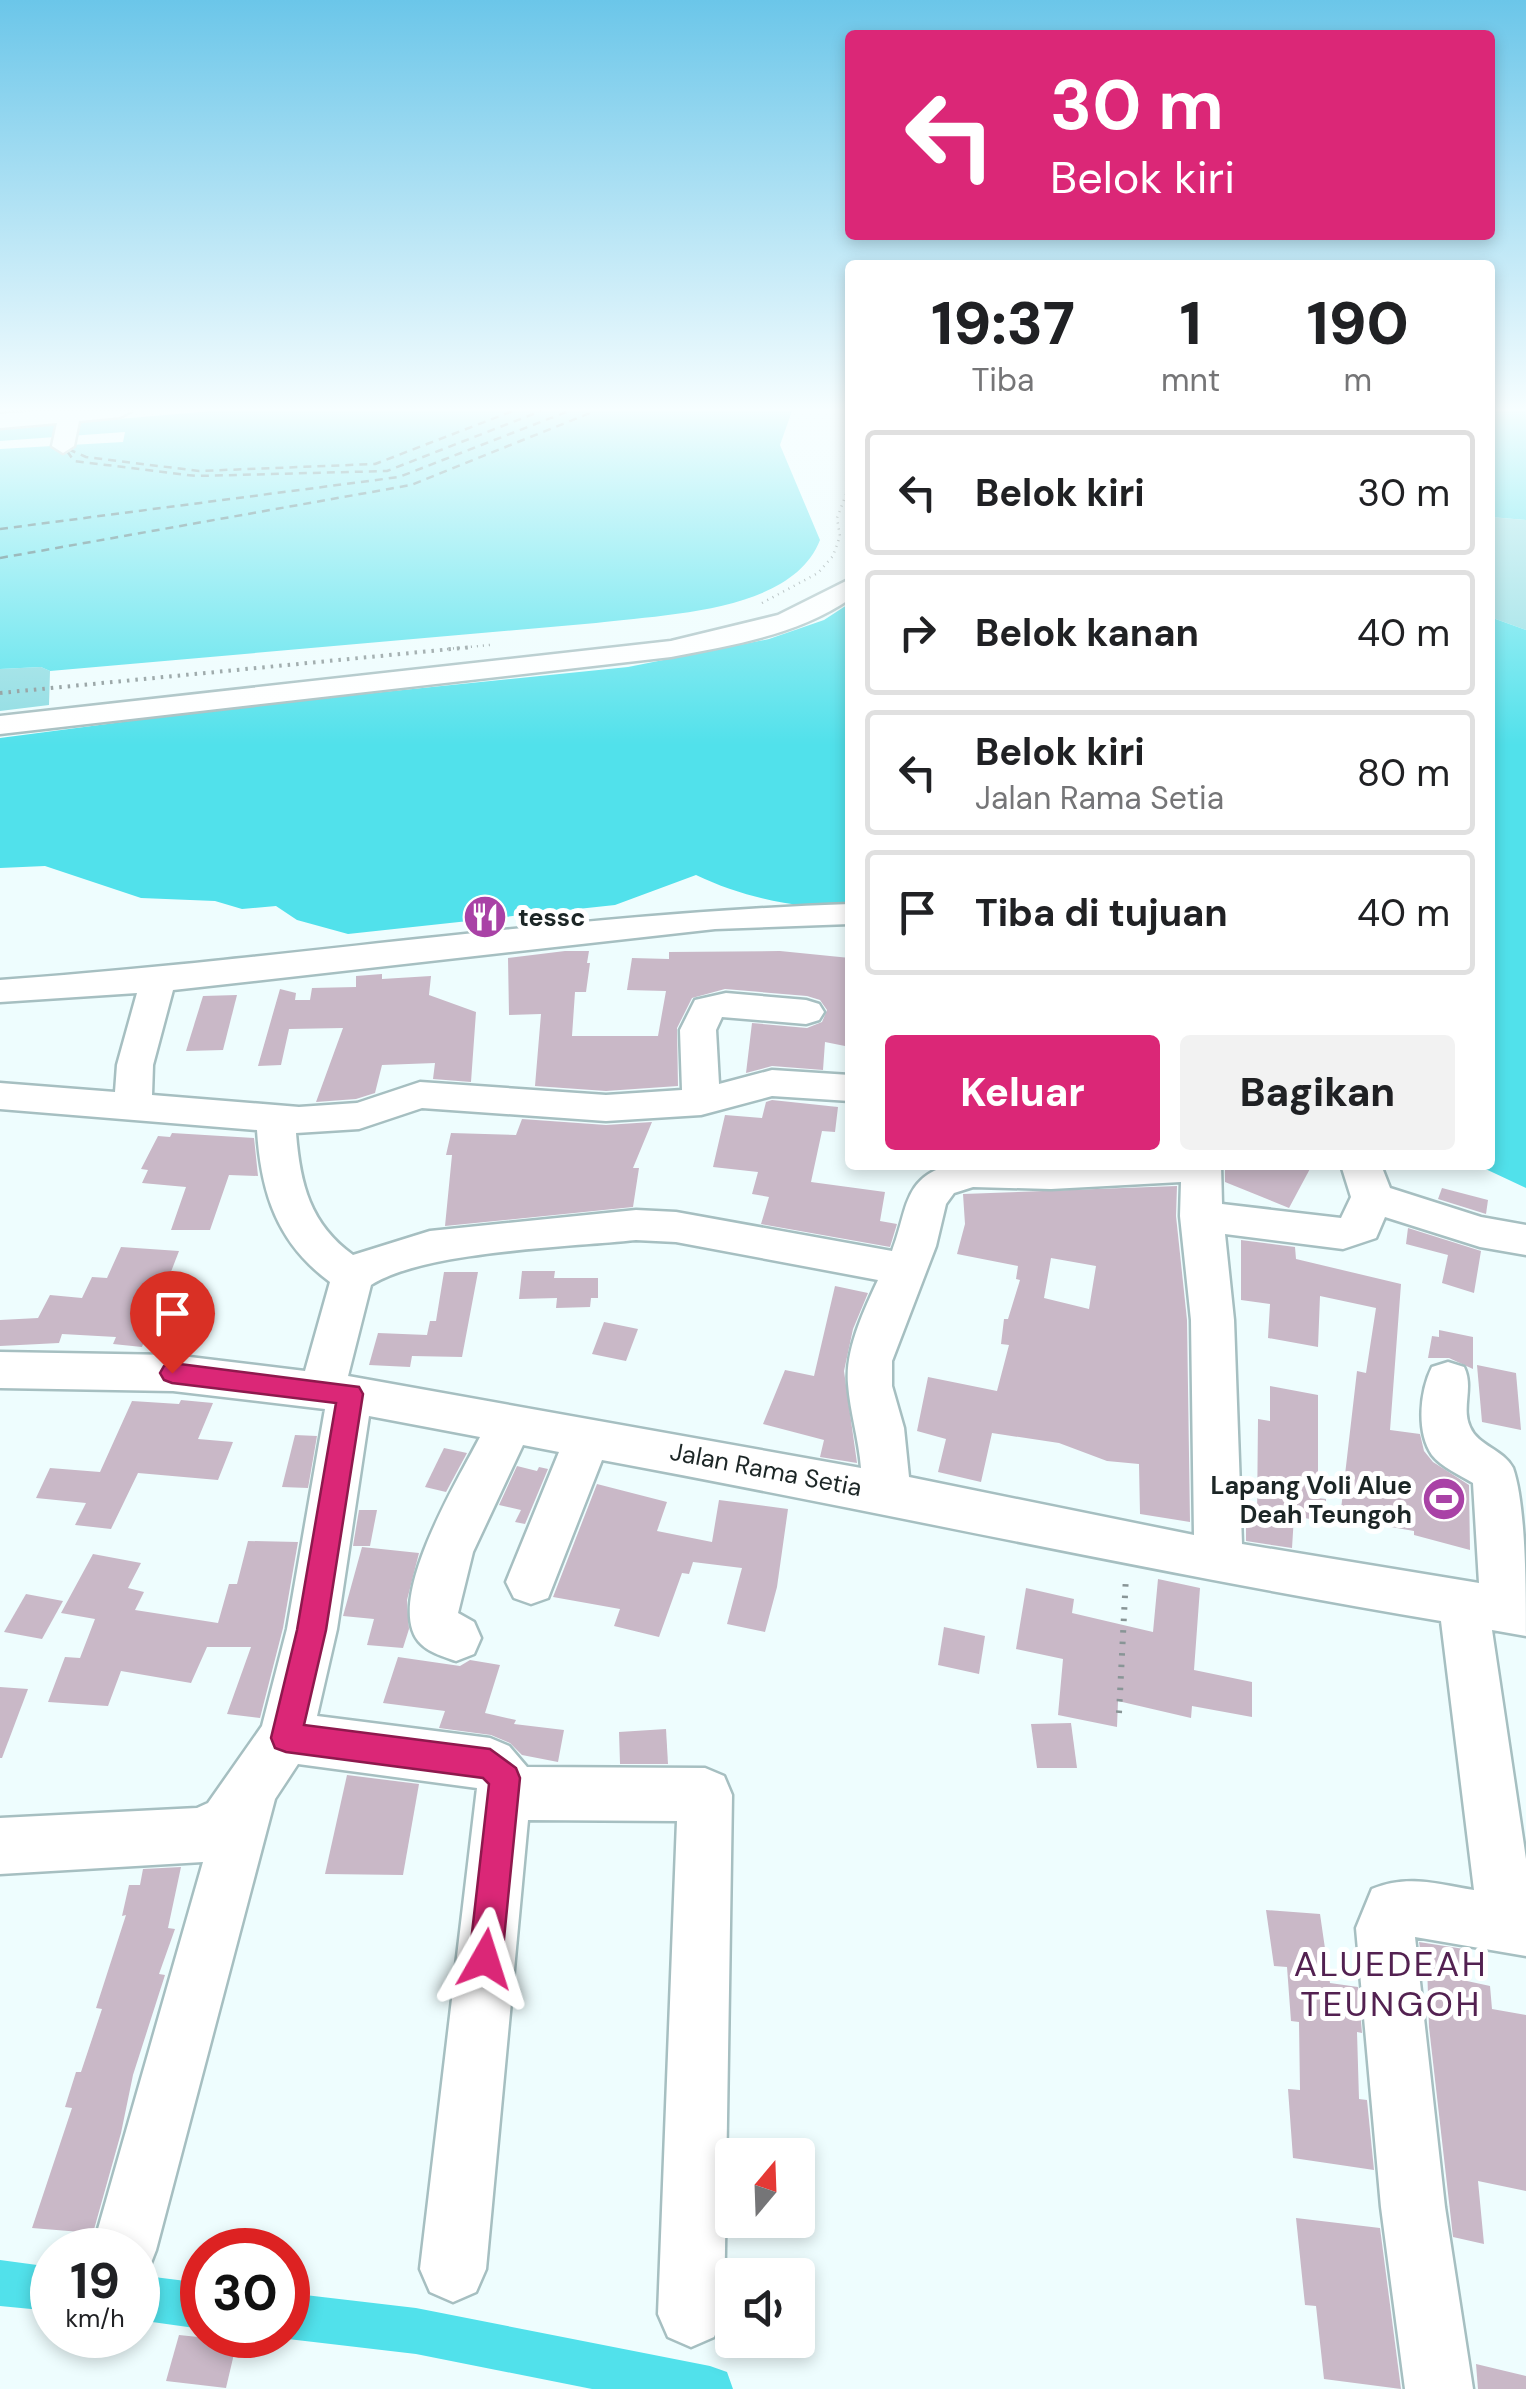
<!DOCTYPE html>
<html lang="id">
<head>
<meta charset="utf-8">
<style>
	body { margin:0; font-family:"DM Sans",sans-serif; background:#f2f2f2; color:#202124; height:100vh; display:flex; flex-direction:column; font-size:38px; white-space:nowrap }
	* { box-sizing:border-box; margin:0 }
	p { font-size:32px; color:#757577 }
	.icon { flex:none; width:55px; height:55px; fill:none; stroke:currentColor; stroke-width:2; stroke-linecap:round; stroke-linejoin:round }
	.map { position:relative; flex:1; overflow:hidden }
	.side { position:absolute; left:845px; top:260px; width:650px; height:910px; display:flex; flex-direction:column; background:#fff; border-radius:10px; box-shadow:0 5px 15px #0003 }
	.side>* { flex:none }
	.top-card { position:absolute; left:845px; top:30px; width:650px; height:210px; border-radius:10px; box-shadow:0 5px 15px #0003; background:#db2777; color:#fff; overflow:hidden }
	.needle { width:65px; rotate:19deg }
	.fabs { position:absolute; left:715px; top:2138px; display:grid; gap:20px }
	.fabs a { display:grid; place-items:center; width:100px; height:100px; border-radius:10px; background:#fff; box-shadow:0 5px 15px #0003; font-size:50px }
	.speed { position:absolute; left:30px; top:2228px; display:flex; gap:20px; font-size:50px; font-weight:700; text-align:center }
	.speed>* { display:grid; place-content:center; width:130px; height:130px; border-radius:50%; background:#fff; box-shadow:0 5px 15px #0003; line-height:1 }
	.speed small { font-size:25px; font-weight:400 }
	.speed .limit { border:15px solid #d22; background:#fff; color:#111 }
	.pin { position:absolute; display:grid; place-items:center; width:85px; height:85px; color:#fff; margin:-102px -42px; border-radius:50% 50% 50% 0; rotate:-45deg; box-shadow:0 0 10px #0007 }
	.pin .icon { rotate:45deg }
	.me { position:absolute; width:110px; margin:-55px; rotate:6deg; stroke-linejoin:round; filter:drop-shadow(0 0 8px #0008) }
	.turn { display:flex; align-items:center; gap:35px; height:210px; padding:0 40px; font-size:45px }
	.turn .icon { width:130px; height:130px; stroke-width:2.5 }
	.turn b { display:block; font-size:70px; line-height:85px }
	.eta { display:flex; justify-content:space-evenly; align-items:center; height:170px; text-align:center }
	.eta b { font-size:60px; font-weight:800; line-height:70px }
	.primary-button { display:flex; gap:20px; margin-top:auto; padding:20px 40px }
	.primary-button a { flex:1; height:115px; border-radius:10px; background:#db2777; color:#fff; font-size:40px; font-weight:800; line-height:115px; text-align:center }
	.primary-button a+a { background:#f2f2f2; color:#202124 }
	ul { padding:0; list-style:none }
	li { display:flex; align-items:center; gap:30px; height:125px; margin:0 20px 15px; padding:0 20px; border:5px solid #e0e0e0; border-radius:10px }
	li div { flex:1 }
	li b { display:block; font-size:38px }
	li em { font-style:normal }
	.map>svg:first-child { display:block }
	.green { fill:#8ddce2 }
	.water { fill:#51e1eb }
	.pier { fill:#eefdfe }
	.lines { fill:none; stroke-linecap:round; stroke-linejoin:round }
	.canal { fill:#51e1eb; fill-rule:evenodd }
	.ferry { stroke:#256064; stroke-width:2.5; stroke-dasharray:8 6; stroke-linecap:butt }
	.building { fill:#c9b8c7; fill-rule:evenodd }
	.minor-casing { stroke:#a6bfc1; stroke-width:5 }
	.path-far2 { stroke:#889596; stroke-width:2.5; stroke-dasharray:1 5; stroke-linecap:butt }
	.path-far1 { stroke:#889596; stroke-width:4; stroke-dasharray:2.5 6; stroke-linecap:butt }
	.path { stroke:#889596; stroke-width:6; stroke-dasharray:2.5 9; stroke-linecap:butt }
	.minor { fill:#fff; fill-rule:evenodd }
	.route { fill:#db2777; stroke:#8e194d; stroke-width:2.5 }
	.labels { text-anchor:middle; stroke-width:10; stroke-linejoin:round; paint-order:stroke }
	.poi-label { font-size:25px; font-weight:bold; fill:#1c2626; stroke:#fff; text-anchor:start }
	.street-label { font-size:25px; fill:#1c2626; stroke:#fff }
	.near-quarter-label { font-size:35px; letter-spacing:2.5px; fill:#532151; stroke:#fff }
</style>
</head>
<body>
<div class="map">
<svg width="1526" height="2389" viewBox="0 0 1526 2389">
	<rect width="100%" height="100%" fill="#eefdfe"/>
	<g class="green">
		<path d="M1490 517 1526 520V630L1490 617Z"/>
		<path d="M41 667 50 671 49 705 0 711V669Z"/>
	</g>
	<g class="water">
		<path d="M212 411H792L780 445 820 540C792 613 663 614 596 623L50 671 41 667 0 669V429Z"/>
		<path d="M1490 411H1526V520L1490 517Z"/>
		<path d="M850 603V909C797 908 744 898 696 875L615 905 348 934 297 920 276 906 242 909 215 901 141 898 45 866 0 868V738L237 707 628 667 769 639 824 620Z"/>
		<path d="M1490 617 1526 630V1188L1477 1165H1490Z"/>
	</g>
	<path class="pier" d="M125 432 123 442 0 449V441Z"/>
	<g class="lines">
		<g class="canal">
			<path d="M0 2260 52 2267V2311L0 2306Z"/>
			<path d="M138 2275 202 2283V2329L138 2320Z"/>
			<path d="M288 2293 416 2308 710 2366 727 2372 733 2389H592L416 2354 288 2339 279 2335H288Z"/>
		</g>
		<g class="ferry">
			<path d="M68 449 86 457 199 471 375 464 513 411"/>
			<path d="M67 451 74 461 196 476 387 471 541 411"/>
			<path d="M0 529 399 477 569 411"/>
			<path d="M0 558 411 485 595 411"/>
		</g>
	</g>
	<g class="building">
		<path d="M565 951H589L587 963H590L586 992H575L572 1036H658L666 991 627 990 632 958 669 959V952L780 951 850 958V1047L825 1042 823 1070 772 1066 746 1073 752 1023 807 1028 822 1022 827 1010 820 1000 807 996 725 989 692 998 677 1028 678 1086 606 1091 535 1086 541 1014 509 1015 508 958Z"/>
		<path d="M382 974V979L431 976 429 995 476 1012 471 1082 433 1079 435 1063 382 1065 375 1093 356 1099 316 1102 343 1028 289 1029 281 1065 258 1066 280 989 296 993 295 1000H310L312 988 356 987V976Z"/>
		<path d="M237 995 223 1050 186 1051 203 996Z"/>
		<path d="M772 1100 838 1107 835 1132 822 1131 811 1182 885 1192 880 1221 897 1224 890 1247 761 1224 769 1197 752 1194 758 1172 713 1167 725 1115 762 1118 766 1102Z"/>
		<path d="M522 1119 606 1125 652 1122 633 1168H639L633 1207 445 1226 452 1155H446L451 1133 516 1135Z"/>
		<path d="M172 1133 254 1138 258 1176 229 1175 210 1230H171L186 1187 142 1183 148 1170 141 1169 158 1136 170 1137Z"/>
		<path d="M1225 1165H1312L1289 1208 1225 1182Z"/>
		<path d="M1177 1186 1176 1216 1187 1320 1190 1522 1140 1514 1139 1464 1107 1461 1059 1443 992 1433 981 1482 938 1472 946 1439 917 1431 928 1377 997 1391 1009 1345 1001 1344 1004 1319H1008L1020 1280 1016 1279 1018 1266 957 1254 965 1224 963 1194ZM1051 1258 1096 1266 1089 1309 1044 1298Z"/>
		<path d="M1442 1188 1488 1200 1486 1214 1438 1199Z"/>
		<path d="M1408 1228 1481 1251 1474 1293 1442 1283 1448 1255 1406 1244Z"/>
		<path d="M1241 1240 1295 1247 1296 1259 1401 1284 1390 1430 1420 1434 1424 1451 1433 1462 1469 1485 1470 1550 1414 1535V1531L1340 1518 1357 1371 1366 1373 1376 1308 1320 1296 1318 1347 1268 1338 1270 1304 1241 1300Z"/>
		<path d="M121 1247 179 1251 142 1347 113 1344 116 1337 62 1334 59 1343 0 1346V1320L38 1318 50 1295 82 1298 92 1277 107 1278Z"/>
		<path d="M522 1271H555L554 1278H598V1298H591L590 1307 556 1308 557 1298 519 1299Z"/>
		<path d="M444 1272H478L462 1357 412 1356 410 1367 369 1365 378 1333 427 1335 430 1321H436Z"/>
		<path d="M835 1286 868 1293 853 1329 844 1371 857 1463 820 1457 824 1440 763 1424 785 1370 814 1376Z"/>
		<path d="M604 1322 638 1329 626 1361 592 1354Z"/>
		<path d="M1439 1330 1473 1337V1369L1449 1358H1428L1432 1336 1439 1337Z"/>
		<path d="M1477 1365 1516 1373 1521 1430 1482 1422Z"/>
		<path d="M1270 1386 1318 1395V1498L1326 1499V1522L1294 1516 1292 1548 1246 1541V1515L1257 1517 1258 1419 1270 1421Z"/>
		<path d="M181 1400 213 1403 198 1439 233 1442 218 1480 138 1473 111 1529 75 1525 86 1503 36 1498 50 1468 100 1472 132 1401 179 1404Z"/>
		<path d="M295 1435 317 1436 308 1488 282 1487Z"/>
		<path d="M444 1448 467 1453 446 1492 425 1487Z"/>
		<path d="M517 1466 537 1471 539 1467 548 1469 525 1524 515 1522 521 1510 499 1505Z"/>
		<path d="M597 1484 667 1502 657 1531 712 1542 719 1500 788 1509 777 1587 765 1632 727 1624 742 1568 693 1562 689 1574 682 1573 659 1637 614 1626 620 1609 553 1597Z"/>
		<path d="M359 1510H377L370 1546H353Z"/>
		<path d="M248 1541 298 1542 283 1628 260 1718 227 1714 251 1647H207L191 1683 121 1671 108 1706 48 1702 65 1657 80 1658 95 1619 61 1613 93 1554 141 1563 128 1588 144 1592 135 1610 218 1623 229 1584H237Z"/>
		<path d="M362 1547 419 1553 407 1600 409 1629 403 1648 367 1645 374 1619 343 1616Z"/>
		<path d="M1158 1579 1200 1588 1194 1670 1252 1682V1717L1192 1706 1191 1718 1118 1701 1117 1727 1058 1715 1063 1659 1016 1649 1026 1588 1074 1599 1072 1613 1153 1632Z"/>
		<path d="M26 1594 63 1601 42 1639 4 1632Z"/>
		<path d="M944 1627 985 1636 979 1674 938 1665Z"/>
		<path d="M398 1657 460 1666 470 1660 500 1665 485 1713 516 1720 514 1724 564 1730 558 1762 522 1755 510 1743 491 1735 439 1728 445 1711 383 1703Z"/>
		<path d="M0 1687 28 1689 2 1758H0Z"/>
		<path d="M1071 1723 1077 1768H1037L1031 1724Z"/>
		<path d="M666 1729 668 1764H620L619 1732Z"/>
		<path d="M347 1775 419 1784 403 1875 325 1874Z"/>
		<path d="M181 1867 168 1928 175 1929 159 1974 165 1975 133 2075 121 2133 93 2233 32 2228 72 2108 65 2107 76 2072H81L102 2009 96 2008 126 1915 122 1916 129 1885H140L143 1869Z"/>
		<path d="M1266 1910 1320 1914 1330 1983 1358 1987 1362 2033 1357 2032 1359 2099 1367 2100 1374 2170 1293 2158 1288 2089 1300 2090 1299 2022 1291 2021 1287 1967 1274 1966Z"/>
		<path d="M1419 1942 1464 1949 1467 1981 1490 1986 1492 2009 1526 2015V2191L1478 2181 1484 2244 1453 2237 1429 2027 1427 1963 1422 1962Z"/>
		<path d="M1296 2218 1380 2228 1401 2389 1324 2379 1316 2306 1305 2305Z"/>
		<path d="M179 2335 237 2341 226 2388 166 2381Z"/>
		<path d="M1476 2364 1526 2376V2389H1478Z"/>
	</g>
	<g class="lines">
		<g class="minor-casing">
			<g id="minor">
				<path d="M41 411H131L120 417 79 421 74 446 63 453 52 446 57 423 0 428V414Z"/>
				<path d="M850 579V599C797 635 733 645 671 657L0 734V716L671 641 778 615Z"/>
				<path d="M850 904V924L715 929 173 990 153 1065 152 1095 299 1107 357 1103 420 1082 606 1095 682 1090 680 1030 695 1000 726 993 806 1000 819 1004 824 1012 819 1020 806 1024 722 1017 716 1030 719 1084 772 1070 850 1075V1101L772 1096 701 1115 606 1121 422 1108 359 1129 296 1133C300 1184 310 1224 353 1255L430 1231 636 1210 676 1212 892 1251C908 1211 902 1178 950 1165H1221L1222 1204 1341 1218 1351 1197 1341 1165H1381L1390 1188 1481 1217 1526 1225V1255L1480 1247 1385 1217 1376 1238 1343 1249 1225 1234 1234 1320 1242 1544 1479 1583 1473 1483C1460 1475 1441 1467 1432 1455 1416 1432 1420 1391 1432 1367L1448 1362 1464 1367C1474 1387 1461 1408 1470 1427 1478 1446 1503 1449 1513 1468 1526 1505 1526 1592 1526 1636L1492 1630 1526 1859V1956L1415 1937 1445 2207 1473 2389H1405L1381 2207 1356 1928 1372 1889C1407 1874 1438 1884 1474 1890L1441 1621C1160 1574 882 1512 602 1460L548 1598 531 1604 514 1598 506 1582 559 1452 523 1445 473 1552 458 1613 474 1622 481 1638 474 1654 456 1661C445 1657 430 1653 421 1644 381 1605 459 1478 480 1437L369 1416 337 1629 317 1716 490 1738 509 1746 527 1767 705 1768 724 1776 732 1795 724 2314 714 2337 691 2347 668 2337 658 2314 677 1821 528 1820 486 2269 476 2292 453 2302 430 2292 420 2269 477 1788 298 1764 275 1799 156 2250 147 2273 138 2277V2250H92L203 1862 0 1874V1818L197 1808 208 1803 262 1726 287 1629 325 1409 173 1391 0 1388V1352L173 1355 305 1371 330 1282C277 1243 261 1193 257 1130L0 1109V1083L115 1092 117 1065 137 993 0 1002V980C284 960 566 914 850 904ZM1181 1182 1180 1216 1191 1320 1194 1535 909 1477 904 1428 892 1386V1361L936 1246 946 1204 954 1193 973 1187 1051 1189ZM636 1240 676 1242 878 1280C864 1310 845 1350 848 1384 850 1412 859 1440 861 1468L348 1376 371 1285C424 1251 569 1247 636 1240Z"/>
			</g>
		</g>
		<g class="path-far2">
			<path d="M762 603 818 573 833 556 840 536 837 518 850 484"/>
			<path d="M447 649 490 645"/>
		</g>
		<path class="path-far1" d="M0 693 472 647"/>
		<path class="path" d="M1119 1713 1126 1576"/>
		<use href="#minor" class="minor"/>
	</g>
	<linearGradient id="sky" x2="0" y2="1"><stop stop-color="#6bc6e9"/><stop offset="0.55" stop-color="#f7feff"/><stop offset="1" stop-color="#f7feff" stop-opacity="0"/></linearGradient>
	<rect width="1526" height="745" fill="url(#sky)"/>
	<path class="route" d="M172 1363 359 1387 363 1394 326 1630 304 1725 490 1749 516 1768 520 1778 502 1959 497 1970 485 1975 474 1970 469 1959 489 1784 483 1778 286 1752 275 1748 271 1738 297 1630 336 1403 172 1383 164 1380 160 1373 164 1366Z"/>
	<defs>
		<g id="restaurant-disc" transform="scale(2.25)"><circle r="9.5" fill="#a942a6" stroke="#fff"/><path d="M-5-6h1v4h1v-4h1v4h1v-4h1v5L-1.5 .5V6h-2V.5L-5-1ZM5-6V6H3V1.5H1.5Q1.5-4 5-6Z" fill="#fff"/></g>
		<g id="stadium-disc" transform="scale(2.25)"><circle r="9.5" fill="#a942a6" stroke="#fff"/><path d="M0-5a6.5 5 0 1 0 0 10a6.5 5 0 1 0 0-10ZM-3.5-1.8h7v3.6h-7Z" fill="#fff"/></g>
	</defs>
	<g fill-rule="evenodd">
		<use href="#restaurant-disc" x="485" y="917"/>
		<use href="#stadium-disc" x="1444" y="1499"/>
	</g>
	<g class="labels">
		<g class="poi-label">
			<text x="518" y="926">tessc</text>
			<text x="1412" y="1494" text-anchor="end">Lapang Voli Alue<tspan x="1412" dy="29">Deah Teungoh</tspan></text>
		</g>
		<g class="street-label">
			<text transform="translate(766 1469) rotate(11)" y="9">Jalan Rama Setia</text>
		</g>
		<g class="near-quarter-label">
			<text x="1391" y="1976">ALUEDEAH<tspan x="1391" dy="40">TEUNGOH</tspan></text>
		</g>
	</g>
</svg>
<div class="fabs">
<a><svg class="needle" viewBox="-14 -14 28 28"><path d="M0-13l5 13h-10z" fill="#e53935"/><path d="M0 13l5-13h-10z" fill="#757577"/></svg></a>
<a><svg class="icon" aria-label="sound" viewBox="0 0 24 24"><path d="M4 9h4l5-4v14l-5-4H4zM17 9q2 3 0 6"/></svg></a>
</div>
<div class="speed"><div>19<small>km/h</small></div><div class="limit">30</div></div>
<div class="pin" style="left:172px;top:1373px;background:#d93025"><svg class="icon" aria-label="arrive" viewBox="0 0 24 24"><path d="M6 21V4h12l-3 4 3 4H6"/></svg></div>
<svg class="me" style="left:485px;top:1959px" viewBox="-20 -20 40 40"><path d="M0-17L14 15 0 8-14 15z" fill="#db2777" stroke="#fff" stroke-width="4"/></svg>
<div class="top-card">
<div class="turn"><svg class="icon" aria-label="left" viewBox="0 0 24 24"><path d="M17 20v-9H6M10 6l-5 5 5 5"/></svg><div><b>30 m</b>Belok kiri</div></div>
</div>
<section class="side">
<div class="eta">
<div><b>19:37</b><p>Tiba</p></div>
<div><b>1</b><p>mnt</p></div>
<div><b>190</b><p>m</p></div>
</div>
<ul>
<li><svg class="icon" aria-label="left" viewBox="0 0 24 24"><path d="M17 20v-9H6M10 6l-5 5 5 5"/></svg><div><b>Belok kiri</b></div><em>30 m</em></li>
<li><svg class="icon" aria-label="right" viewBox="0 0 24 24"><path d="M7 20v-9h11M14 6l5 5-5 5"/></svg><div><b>Belok kanan</b></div><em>40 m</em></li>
<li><svg class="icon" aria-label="left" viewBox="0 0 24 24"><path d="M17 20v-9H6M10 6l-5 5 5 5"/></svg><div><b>Belok kiri</b><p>Jalan Rama Setia</p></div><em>80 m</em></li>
<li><svg class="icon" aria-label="arrive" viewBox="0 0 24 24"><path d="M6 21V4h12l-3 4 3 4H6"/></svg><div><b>Tiba di tujuan</b></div><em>40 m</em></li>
</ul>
<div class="primary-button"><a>Keluar</a><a>Bagikan</a></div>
</section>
</div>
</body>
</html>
